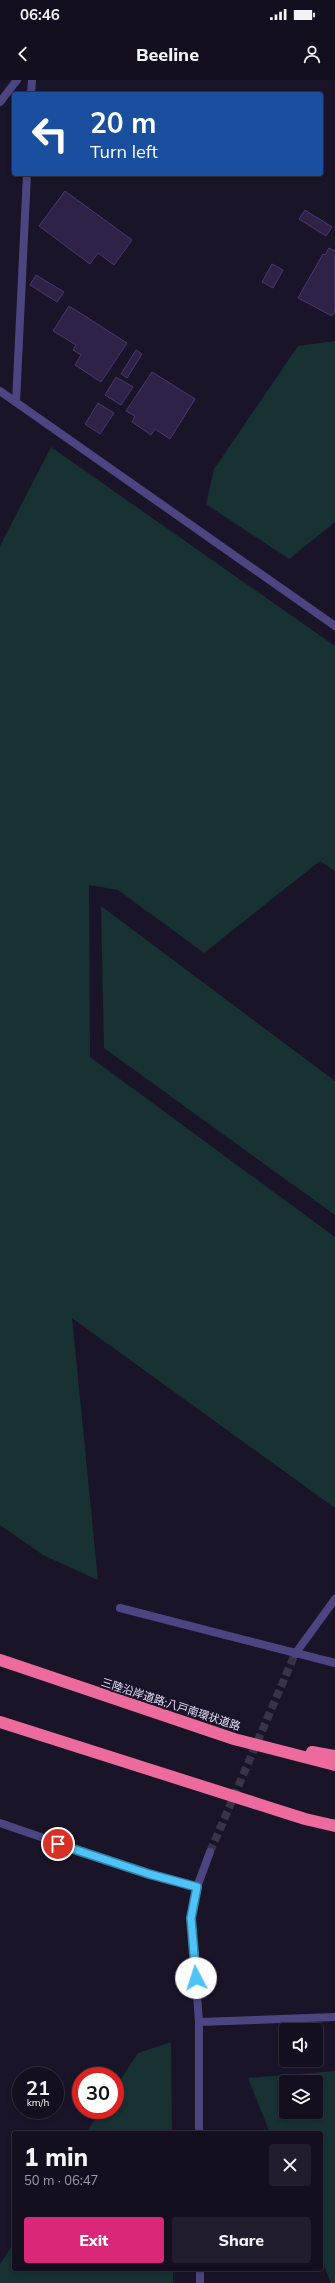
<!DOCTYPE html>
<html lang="en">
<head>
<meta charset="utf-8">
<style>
	body { margin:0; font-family:Mulish,"Noto Sans JP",sans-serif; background:#211d2c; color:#f1f3f6; height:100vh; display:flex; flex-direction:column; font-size:15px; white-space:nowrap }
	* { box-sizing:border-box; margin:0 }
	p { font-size:13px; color:#9d9ca4 }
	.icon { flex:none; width:22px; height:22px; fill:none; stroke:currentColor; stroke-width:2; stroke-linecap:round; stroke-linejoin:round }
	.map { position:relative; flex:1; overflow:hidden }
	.drawer { position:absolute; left:12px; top:2051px; width:311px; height:140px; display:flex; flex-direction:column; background:#140f1f; border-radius:4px; box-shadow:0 2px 6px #0003,0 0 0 1px #332f3d }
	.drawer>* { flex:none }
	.hud { position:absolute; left:12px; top:12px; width:311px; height:84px; border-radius:4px; box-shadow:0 2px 6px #0003,0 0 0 1px #332f3d; background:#1a4fa0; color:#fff; overflow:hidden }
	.tools { position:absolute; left:279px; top:1943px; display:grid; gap:8px }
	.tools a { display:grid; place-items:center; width:44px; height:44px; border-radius:4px; background:#140f1f; box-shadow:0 2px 6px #0003,0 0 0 1px #332f3d; font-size:20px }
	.speed { position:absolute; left:12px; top:1987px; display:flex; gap:8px; font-size:20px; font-weight:700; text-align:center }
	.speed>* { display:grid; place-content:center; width:52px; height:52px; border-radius:50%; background:#140f1f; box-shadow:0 2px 6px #0003,0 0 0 1px #332f3d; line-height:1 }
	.speed small { font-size:10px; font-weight:400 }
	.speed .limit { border:6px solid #d22; background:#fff; color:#111 }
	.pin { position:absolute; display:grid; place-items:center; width:34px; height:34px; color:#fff; margin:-17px; border:2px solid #fff; border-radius:50%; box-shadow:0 1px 4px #0007 }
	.me { position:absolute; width:44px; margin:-22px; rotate:355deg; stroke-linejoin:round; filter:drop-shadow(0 0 3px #0008) }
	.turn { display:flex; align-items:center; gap:14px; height:84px; padding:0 12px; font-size:18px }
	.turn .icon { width:52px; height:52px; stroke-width:2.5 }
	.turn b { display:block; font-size:28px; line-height:34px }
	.round { display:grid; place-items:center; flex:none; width:42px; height:42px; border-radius:4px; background:#211d2c }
	.overview { display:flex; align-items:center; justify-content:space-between; height:68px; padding:0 12px }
	h1 { font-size:24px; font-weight:800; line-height:30px }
	.primary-button { display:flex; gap:8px; margin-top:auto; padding:8px 12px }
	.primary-button a { flex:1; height:46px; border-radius:4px; background:#db2777; color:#fff; font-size:16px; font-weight:800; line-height:46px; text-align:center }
	.primary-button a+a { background:#211d2c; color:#f1f3f6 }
	.status { display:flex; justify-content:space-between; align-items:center; height:28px; padding:0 20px; background:#140f1f; direction:ltr }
	.status svg { height:11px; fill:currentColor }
	header { display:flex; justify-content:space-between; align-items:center; height:52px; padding:0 12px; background:#140f1f; font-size:18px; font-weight:800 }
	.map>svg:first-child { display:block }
	.green { fill:#183132; fill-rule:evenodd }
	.building { fill:#2e2347; stroke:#483870 }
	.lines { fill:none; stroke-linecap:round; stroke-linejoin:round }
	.minor-tunnel { stroke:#393348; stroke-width:8; stroke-dasharray:8 4; stroke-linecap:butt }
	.minor { stroke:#4d4582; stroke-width:8 }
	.motorway { stroke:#ec6a9c; stroke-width:12 }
	.route-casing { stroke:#337fa1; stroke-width:10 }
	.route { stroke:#4fc3f7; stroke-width:7 }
	.labels { text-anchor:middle; stroke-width:4; stroke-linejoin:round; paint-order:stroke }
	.street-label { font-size:11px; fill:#e6e0fb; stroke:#1a1429 }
</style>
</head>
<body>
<div class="status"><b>06:46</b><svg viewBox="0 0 49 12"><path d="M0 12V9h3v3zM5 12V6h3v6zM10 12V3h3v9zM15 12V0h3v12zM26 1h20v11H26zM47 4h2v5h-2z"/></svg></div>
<header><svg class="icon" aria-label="back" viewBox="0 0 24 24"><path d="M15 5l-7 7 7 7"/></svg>Beeline<svg class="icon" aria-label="person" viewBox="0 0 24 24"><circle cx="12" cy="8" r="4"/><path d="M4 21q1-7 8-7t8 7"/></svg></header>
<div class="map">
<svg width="335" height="2203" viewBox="0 0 335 2203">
	<rect width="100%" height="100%" fill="#1a1429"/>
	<g class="green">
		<path d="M335 261V442L289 479 206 424 214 389 298 266Z"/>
		<path d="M51 367 335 566V791L320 781 204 873 118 810 89 805 90 977 335 1157V1428L72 1238 98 1500 43 1475 0 1445V466Z"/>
		<path d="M101 826 335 1001V1135L104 968Z"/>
		<path d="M171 1962 172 2053H86L101 2030H115V2008L138 1973Z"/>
		<path d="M335 1991V2203H331L321 2178V2053H270L248 1998ZM286 2002H316V2032H286Z"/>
		<path d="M14 2163V2189H173V2203H0V2184Z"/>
	</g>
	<g class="building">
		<path d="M65 111 132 160 114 185 98 173 90 184 39 146Z"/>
		<path d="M305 130 332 147 326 156 299 139Z"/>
		<path d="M329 168 335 171V231L332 236 298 218 323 174 325 175Z"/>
		<path d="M272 184 283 190 273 208 262 202Z"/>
		<path d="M36 195 64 212 57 222 30 205Z"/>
		<path d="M69 226 127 263 101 302 75 285 81 275 73 270 76 265 53 251Z"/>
		<path d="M136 270 142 274 127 298 121 294Z"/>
		<path d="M152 292 195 319 170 359 155 349 151 355 132 342 135 336 126 331Z"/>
		<path d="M116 297 133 307 121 325 105 315Z"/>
		<path d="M98 323 114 333 100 354 85 344Z"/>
	</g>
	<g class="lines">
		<path class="minor-tunnel" d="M210 1772 295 1574"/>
		<g class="minor">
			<path d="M31 14 32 0"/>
			<path d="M0 22 17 0"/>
			<path d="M0 311 335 546"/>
			<path d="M16 322 27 94"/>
			<path d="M120 1528 335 1583"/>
			<path d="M295 1574 335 1519"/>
			<path d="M0 1743 149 1794 197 1807"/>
			<path d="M199 1942 335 1937"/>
			<path d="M199 2053V1942L191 1838 197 1807 210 1772"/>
			<path d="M200 2189V2203"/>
		</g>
		<g class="motorway">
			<path d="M0 1580 234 1659 335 1685"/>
			<path d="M0 1642 305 1739 335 1746"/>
			<path d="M312 1672 335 1676"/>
		</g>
	</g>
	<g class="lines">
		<g class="route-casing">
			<path id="route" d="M58 1764 149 1794 197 1807 191 1838 196 1898"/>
		</g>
		<use href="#route" class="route"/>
	</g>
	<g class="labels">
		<g class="street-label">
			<text transform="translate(171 1624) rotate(18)" y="4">三陸沿岸道路;八戸南環状道路</text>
		</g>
	</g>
</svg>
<div class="tools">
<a><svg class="icon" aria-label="sound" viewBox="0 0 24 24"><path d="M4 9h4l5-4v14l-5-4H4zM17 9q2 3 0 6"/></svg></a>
<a><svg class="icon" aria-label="layers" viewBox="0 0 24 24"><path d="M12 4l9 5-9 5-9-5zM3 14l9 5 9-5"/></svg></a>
</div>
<div class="speed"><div>21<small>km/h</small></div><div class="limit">30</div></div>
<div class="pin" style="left:58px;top:1764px;background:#d93025"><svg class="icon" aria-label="arrive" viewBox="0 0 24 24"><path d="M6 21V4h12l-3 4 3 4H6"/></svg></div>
<svg class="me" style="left:196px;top:1898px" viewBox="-20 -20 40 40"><circle r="19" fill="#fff"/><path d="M0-13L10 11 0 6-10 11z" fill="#4fc3f7"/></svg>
<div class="hud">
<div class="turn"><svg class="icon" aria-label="left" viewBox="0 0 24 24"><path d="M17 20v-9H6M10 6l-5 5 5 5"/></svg><div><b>20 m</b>Turn left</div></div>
</div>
<section class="drawer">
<div class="overview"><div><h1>1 min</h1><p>50 m · 06:47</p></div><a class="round"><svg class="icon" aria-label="close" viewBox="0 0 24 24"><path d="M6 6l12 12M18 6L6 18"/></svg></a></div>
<div class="primary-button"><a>Exit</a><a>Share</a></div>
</section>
</div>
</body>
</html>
